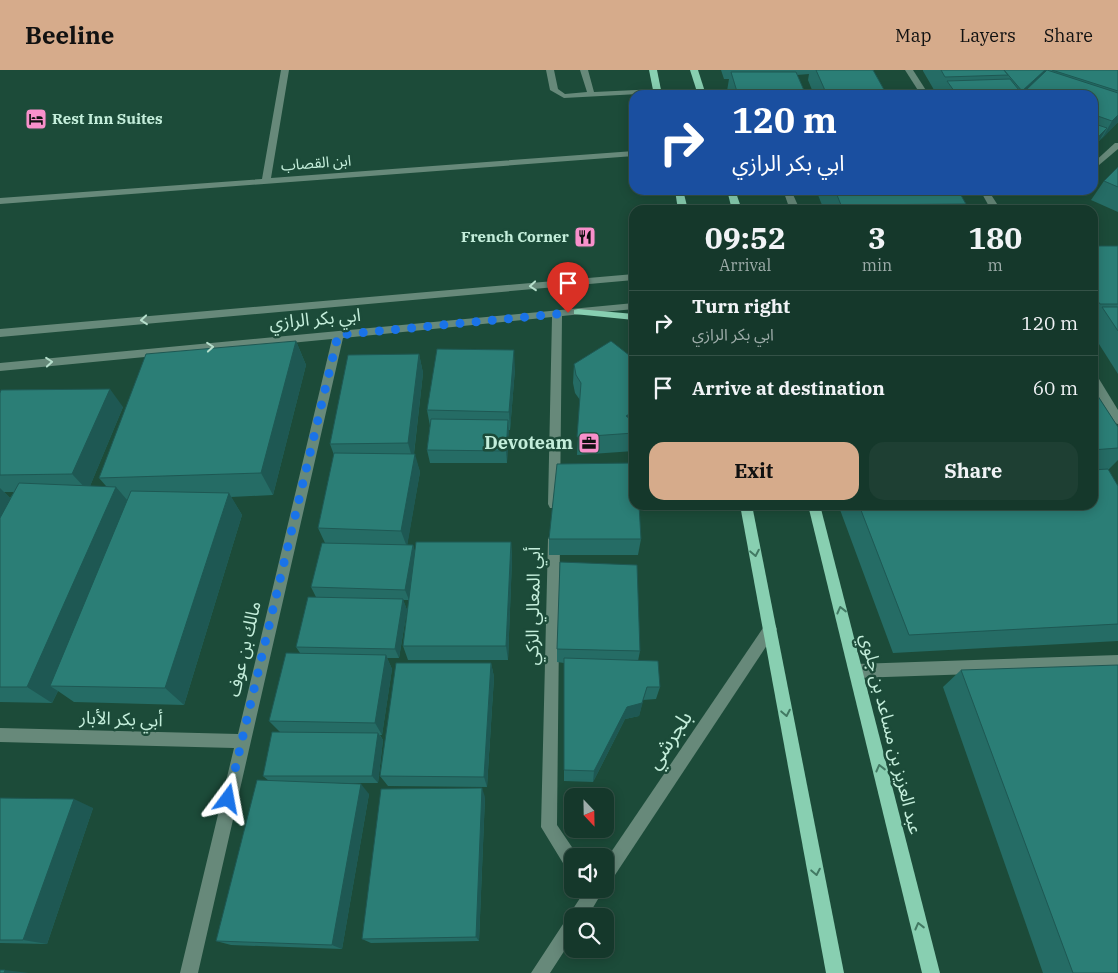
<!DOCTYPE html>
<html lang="en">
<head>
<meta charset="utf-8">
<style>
	body { margin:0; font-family:"IBM Plex Serif","Noto Sans Arabic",serif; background:#1e3f33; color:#f1f3f6; height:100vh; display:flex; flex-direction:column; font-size:19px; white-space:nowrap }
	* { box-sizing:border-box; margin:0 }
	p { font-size:16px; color:#9daca9 }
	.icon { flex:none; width:28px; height:28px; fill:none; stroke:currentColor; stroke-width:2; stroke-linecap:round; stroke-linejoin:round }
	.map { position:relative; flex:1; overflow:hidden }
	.drawer { position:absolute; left:629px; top:135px; width:469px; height:305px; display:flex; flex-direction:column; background:#15382b; border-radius:15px; box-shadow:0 2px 12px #0003,0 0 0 1px #345247 }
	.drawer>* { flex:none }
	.hud { position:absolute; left:629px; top:20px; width:469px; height:105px; border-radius:15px; box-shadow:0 2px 12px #0003,0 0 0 1px #345247; background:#1a4fa0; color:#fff; overflow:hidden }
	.needle { width:32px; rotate:158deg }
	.controls { position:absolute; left:564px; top:718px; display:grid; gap:10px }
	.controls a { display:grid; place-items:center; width:50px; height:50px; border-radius:10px; background:#15382b; box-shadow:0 2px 12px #0003,0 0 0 1px #345247; font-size:25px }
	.pin { position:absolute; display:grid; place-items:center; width:42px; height:42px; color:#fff; margin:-51px -21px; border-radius:50% 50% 50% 0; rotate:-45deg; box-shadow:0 0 5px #0007 }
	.pin .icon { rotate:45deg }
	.me { position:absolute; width:55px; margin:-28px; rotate:13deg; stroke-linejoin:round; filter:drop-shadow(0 0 4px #0008) }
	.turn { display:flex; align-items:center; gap:18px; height:105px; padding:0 20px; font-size:22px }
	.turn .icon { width:65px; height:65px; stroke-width:2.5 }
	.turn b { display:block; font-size:35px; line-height:42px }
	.eta { display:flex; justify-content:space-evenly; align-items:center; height:85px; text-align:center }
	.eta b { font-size:30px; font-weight:700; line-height:35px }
	.button { display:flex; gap:10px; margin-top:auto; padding:10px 20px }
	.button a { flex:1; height:58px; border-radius:15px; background:#d6ab8b; color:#111; font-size:20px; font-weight:700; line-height:58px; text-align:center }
	.button a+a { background:#1e3f33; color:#f1f3f6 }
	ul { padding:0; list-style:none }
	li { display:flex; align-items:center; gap:15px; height:65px; padding:0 20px; border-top:1px solid #345247 }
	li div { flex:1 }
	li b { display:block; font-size:19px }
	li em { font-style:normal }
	header { display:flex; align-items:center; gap:30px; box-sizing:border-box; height:70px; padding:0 25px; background:#d6ab8b; color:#111 }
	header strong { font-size:24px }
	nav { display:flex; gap:28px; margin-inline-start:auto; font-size:18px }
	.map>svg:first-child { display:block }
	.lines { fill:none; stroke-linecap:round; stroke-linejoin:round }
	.minor { fill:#67897a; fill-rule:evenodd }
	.major { fill:#88cfb1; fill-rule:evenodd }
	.wall { fill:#256c65; fill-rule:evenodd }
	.shaded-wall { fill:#1e5853 }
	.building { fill:#2b7e76; stroke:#1e5853 }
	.oneway { stroke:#b6dfcc }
	.oneway2 { stroke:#427963 }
	.route { stroke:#1a73e8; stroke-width:9; stroke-dasharray:0 16.2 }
	.labels { text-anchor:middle; stroke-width:5; stroke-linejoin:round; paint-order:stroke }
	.far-poi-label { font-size:15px; font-weight:bold; fill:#c4eedb; stroke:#1c4b39; text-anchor:start }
	.far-street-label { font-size:15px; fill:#c4eedb; stroke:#1c4b39 }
	.street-label { font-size:18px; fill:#c4eedb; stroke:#1c4b39 }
	.poi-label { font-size:18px; font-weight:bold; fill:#c4eedb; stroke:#1c4b39; text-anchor:end }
	.near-street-label { font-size:21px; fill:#c4eedb; stroke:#1c4b39 }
</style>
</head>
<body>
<header>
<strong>Beeline</strong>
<nav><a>Map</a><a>Layers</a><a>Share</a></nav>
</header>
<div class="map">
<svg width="1118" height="903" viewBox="0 0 1118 903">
	<rect width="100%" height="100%" fill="#1c4b39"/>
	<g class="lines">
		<g class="minor">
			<path d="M281 0H289L271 108 634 81V86L0 134V128L262 109Z"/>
			<path d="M546 0H554L558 19 565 24 587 22 580 0H588L594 22 657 19 661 21 657 23 564 28 550 20Z"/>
			<path d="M905 0H913L929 25H921Z"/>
			<path d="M1115 73H1118V79L1092 101V94Z"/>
			<path d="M783 120H791L800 140H790Z"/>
			<path d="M980 120H988L1001 140H991Z"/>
			<path d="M634 204V210L0 267V259Z"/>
			<path d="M634 233V239L562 246 560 434 558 438H550L548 434 552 247 343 268 198 903H180L234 678 0 672V658L238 664 332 269 0 301V293Z"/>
			<path d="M1092 303 1096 304 1118 340V354L1114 353 1092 317Z"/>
			<path d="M554 464 558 465 560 469 557 755 578 786H572V800L566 798 541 757 548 469 550 465Z"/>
			<path d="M770 553 775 555 777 559 775 563 611 811 605 813V791L765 555Z"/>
			<path d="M1118 585V599L856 608 851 606 849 601 851 596 856 594Z"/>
			<path d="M586 819H604L588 846H572V869L550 903H531Z"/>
		</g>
		<g class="major">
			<path d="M649 0H657L662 25H654Z"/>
			<path d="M690 0H698L706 25H698Z"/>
			<path d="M675 120H683L688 140H678Z"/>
			<path d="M727 120H735L742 140H732Z"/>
			<path d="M578 239 634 244V250L574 244V240Z"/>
			<path d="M740 435H752L844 903H826Z"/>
			<path d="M808 435H820L940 903H922Z"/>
		</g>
	</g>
	<g class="wall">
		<path d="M721 0H873L887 25H814L808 10 809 4 797 5 806 25H729L727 21 729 9H724Z"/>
		<path d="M923 0H1118V52L1092 78V25H937L923 1Z"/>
		<path d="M1118 97V142L1091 130 1104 111Z"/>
		<path d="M816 120H958L966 134 963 140H824Z"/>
		<path d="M1092 176H1118V304L1092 263Z"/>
		<path d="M296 271 306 295 273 425 231 427 242 445 184 635 74 632 58 621 52 633 0 632V323L123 337 90 416H106L99 408ZM4 422H14L10 428Z"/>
		<path d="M419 284 423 303 414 384 420 402 407 475H413L415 482 511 472 512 489 508 590H408L403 576 409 530H403L407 540 399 588H387L392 599 382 665H380L383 670 378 713H333L369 724 342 879 231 875 216 871 269 711 263 706 280 662 269 651 300 583 296 577 316 527 311 517 325 473 318 458 334 385 330 374Z"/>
		<path d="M634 289V381L577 385 580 330 575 323 573 313 574 294Z"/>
		<path d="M515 299 510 360H508L507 393H430L427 380 430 356 427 340Z"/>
		<path d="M1092 317 1118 357V390L1108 400 1118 416V571L893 583 839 437 840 435H1092Z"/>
		<path d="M549 469H641L638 485H549Z"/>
		<path d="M557 579 640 581 638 591 660 617 656 629 643 630 639 646 625 649 593 712 564 711V593L557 592Z"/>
		<path d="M491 593 494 607 487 717 388 716 380 706Z"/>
		<path d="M961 600 1118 903H1043L943 617Z"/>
		<path d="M485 727 479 871 371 873 362 869Z"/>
		<path d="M0 728 93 738 47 874 0 873Z"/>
	</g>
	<g class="shaded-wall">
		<path d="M1045 0H1047L1043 9 1026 20 1024 25H1020L1022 21Z"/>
		<path d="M1118 45V52L1101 70 1112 51Z"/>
		<path d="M1107 58 1099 71 1092 78V73Z"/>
		<path d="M296 271 306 295 273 425 261 403Z"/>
		<path d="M514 280 515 299 510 360 509 342Z"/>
		<path d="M419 284 423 303 413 391 408 373Z"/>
		<path d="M110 319 123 337 88 421 72 404Z"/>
		<path d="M634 341V358L626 346Z"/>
		<path d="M508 350 509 362 507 393 506 381Z"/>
		<path d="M415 384 420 402 407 477 401 461Z"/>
		<path d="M116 417 134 438 50 616 58 621 52 633 27 617Z"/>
		<path d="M0 418 20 438 0 476Z"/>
		<path d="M229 423 242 445 184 635 165 618Z"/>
		<path d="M511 472 512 489 508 590 506 576Z"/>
		<path d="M413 475 416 486 409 530 405 520Z"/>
		<path d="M403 529 407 540 399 588 395 579Z"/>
		<path d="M386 585 392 599 382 665 375 653Z"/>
		<path d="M491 593 494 607 487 717 484 707Z"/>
		<path d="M647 617 639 646 625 649 593 712 594 701 627 637Z"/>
		<path d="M378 663 383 670 378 713 372 706Z"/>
		<path d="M361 714 369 724 342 879 332 875Z"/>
		<path d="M482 718 485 727 479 871 476 867Z"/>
		<path d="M74 729 93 738 47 874 23 870Z"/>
		<path d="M5 900 29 903H4Z"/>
	</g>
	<g class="building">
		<path d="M816 0H873L887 25H827Z"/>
		<path d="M941 0H1004L1008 5 945 7Z"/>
		<path d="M1004 0H1045L1022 21Z"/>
		<path d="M1047 0 1118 23V45L1112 51 1092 44V25H1040L1026 20Z"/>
		<path d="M1052 0H1118V21Z"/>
		<path d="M731 2H796L806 25H738Z"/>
		<path d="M1010 9 1023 25H957L947 11Z"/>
		<path d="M1092 53 1107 58 1092 73Z"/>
		<path d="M1118 97V117L1104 111Z"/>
		<path d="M835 120H958L966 134 841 135Z"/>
		<path d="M1092 176H1118V234H1100L1092 223Z"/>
		<path d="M1102 237H1118V261Z"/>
		<path d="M296 271 261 403 99 408 146 284Z"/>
		<path d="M611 271 634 289V341L626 346 634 352V363L577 367 581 313 576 305 574 294Z"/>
		<path d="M437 279 514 280 509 342 427 340Z"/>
		<path d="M419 284 408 373 330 374 348 285Z"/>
		<path d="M1092 317 1118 357V378L1092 380Z"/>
		<path d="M110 319 72 404 0 405V323L1 320Z"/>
		<path d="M431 349 508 350 506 381 427 380Z"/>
		<path d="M334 383 415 384 401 461 318 458Z"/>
		<path d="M634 393V435H639L641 469H549L557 394Z"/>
		<path d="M1108 399 1118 416V554L909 565 859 435H1092V400Z"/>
		<path d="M19 413 116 417 27 617H0V448Z"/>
		<path d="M131 421 229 423 165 618 50 616Z"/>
		<path d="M416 472H511L506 576H403Z"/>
		<path d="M322 473 413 475 405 520 311 517Z"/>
		<path d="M560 492 637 495 640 581 557 579Z"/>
		<path d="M308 527 403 529 395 579 296 577Z"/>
		<path d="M286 583 386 585 375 653 269 651Z"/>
		<path d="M564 588 658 591 660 617H647L642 633 627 637 594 701 564 700Z"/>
		<path d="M396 593H491L484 707 380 706Z"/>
		<path d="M1118 595V903H1073L961 600Z"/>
		<path d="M272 662 378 663 372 706H263Z"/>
		<path d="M257 710 361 714 332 875 216 871Z"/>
		<path d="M482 718 476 867 362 869 381 719Z"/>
		<path d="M0 728 74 729 23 870H0Z"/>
		<path d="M0 900H5L4 903H0Z"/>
	</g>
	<defs><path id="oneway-chevron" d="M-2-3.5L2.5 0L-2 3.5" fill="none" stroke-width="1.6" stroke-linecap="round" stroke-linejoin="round" transform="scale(1.25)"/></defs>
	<g class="oneway">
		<use href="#oneway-chevron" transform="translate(533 216) rotate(175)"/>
		<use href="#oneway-chevron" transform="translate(144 250) rotate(175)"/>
		<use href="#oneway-chevron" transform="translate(210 277) rotate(-5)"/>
		<use href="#oneway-chevron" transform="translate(49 292) rotate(-5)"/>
	</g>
	<g class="oneway2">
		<use href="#oneway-chevron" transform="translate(755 483) rotate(79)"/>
		<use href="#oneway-chevron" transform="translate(841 540) rotate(-104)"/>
		<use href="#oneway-chevron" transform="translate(786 643) rotate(79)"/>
		<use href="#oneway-chevron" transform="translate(880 698) rotate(-104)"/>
		<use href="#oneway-chevron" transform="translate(816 802) rotate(79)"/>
		<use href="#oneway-chevron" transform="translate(919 856) rotate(-104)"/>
	</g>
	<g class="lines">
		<path class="route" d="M228 729 338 265 568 243"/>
	</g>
	<defs>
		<g id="hotel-square" transform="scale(1.125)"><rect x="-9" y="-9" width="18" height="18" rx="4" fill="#f890cb" stroke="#1c4b39"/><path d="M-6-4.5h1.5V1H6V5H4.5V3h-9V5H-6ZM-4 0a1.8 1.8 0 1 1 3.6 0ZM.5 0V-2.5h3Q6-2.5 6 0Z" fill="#111"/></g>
		<g id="restaurant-square" transform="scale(1.125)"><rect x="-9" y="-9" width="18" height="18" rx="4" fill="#f890cb" stroke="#1c4b39"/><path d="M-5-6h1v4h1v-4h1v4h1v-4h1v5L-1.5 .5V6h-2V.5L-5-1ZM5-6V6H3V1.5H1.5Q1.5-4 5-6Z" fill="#111"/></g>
		<g id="office-square" transform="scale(1.125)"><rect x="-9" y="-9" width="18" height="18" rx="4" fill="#f890cb" stroke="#1c4b39"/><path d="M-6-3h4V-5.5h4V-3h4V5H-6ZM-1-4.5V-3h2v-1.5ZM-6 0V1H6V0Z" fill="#111"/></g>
	</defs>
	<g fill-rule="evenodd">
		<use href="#hotel-square" x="36" y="49"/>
		<use href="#restaurant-square" x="585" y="167"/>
		<use href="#office-square" x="589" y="373"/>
	</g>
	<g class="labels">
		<g class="far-poi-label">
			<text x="52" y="54">Rest Inn Suites</text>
			<text x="569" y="172" text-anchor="end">French Corner</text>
		</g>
		<g class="far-street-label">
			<text transform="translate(316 93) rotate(-4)" y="5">ابن القصاب</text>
		</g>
		<g class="street-label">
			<text transform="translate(315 249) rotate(-5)" y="6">ابي بكر الرازي</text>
			<text transform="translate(533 536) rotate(-89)" y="6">أبي المعالي الزكي</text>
			<text transform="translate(244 579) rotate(-77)" y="6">مالك بن عوف</text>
			<text transform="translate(121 649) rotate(2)" y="6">أبي بكر الأبار</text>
			<text transform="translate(891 664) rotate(76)" y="6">عبد العزيز بن مساعد بن جلوي</text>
		</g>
		<g class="poi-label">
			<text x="573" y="379">Devoteam</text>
		</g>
		<g class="near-street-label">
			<text transform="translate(669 670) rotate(-56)" y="7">بلجرشي</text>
		</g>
	</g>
</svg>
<div class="controls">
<a><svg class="needle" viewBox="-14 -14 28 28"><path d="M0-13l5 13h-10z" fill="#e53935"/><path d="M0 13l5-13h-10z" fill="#9daca9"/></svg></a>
<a><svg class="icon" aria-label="sound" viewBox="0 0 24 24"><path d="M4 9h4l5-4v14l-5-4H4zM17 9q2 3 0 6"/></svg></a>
<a><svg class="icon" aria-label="search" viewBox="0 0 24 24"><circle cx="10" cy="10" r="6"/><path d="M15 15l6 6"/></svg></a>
</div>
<div class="pin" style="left:568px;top:243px;background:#d93025"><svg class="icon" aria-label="arrive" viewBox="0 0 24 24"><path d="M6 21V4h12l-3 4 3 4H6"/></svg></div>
<svg class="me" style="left:228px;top:729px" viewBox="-20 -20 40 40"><path d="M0-17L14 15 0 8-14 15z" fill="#1a73e8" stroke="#fff" stroke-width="4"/></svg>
<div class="hud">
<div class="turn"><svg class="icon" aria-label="right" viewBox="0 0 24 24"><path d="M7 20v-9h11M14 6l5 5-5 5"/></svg><div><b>120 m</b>ابي بكر الرازي</div></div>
</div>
<section class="drawer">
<div class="eta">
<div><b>09:52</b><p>Arrival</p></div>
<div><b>3</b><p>min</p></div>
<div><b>180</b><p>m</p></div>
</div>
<ul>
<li><svg class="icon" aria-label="right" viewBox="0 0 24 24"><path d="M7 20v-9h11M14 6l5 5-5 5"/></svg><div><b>Turn right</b><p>ابي بكر الرازي</p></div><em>120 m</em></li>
<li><svg class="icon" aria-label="arrive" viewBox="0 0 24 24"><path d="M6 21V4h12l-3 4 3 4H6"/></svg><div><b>Arrive at destination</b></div><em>60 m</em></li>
</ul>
<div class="button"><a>Exit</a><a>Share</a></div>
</section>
</div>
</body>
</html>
